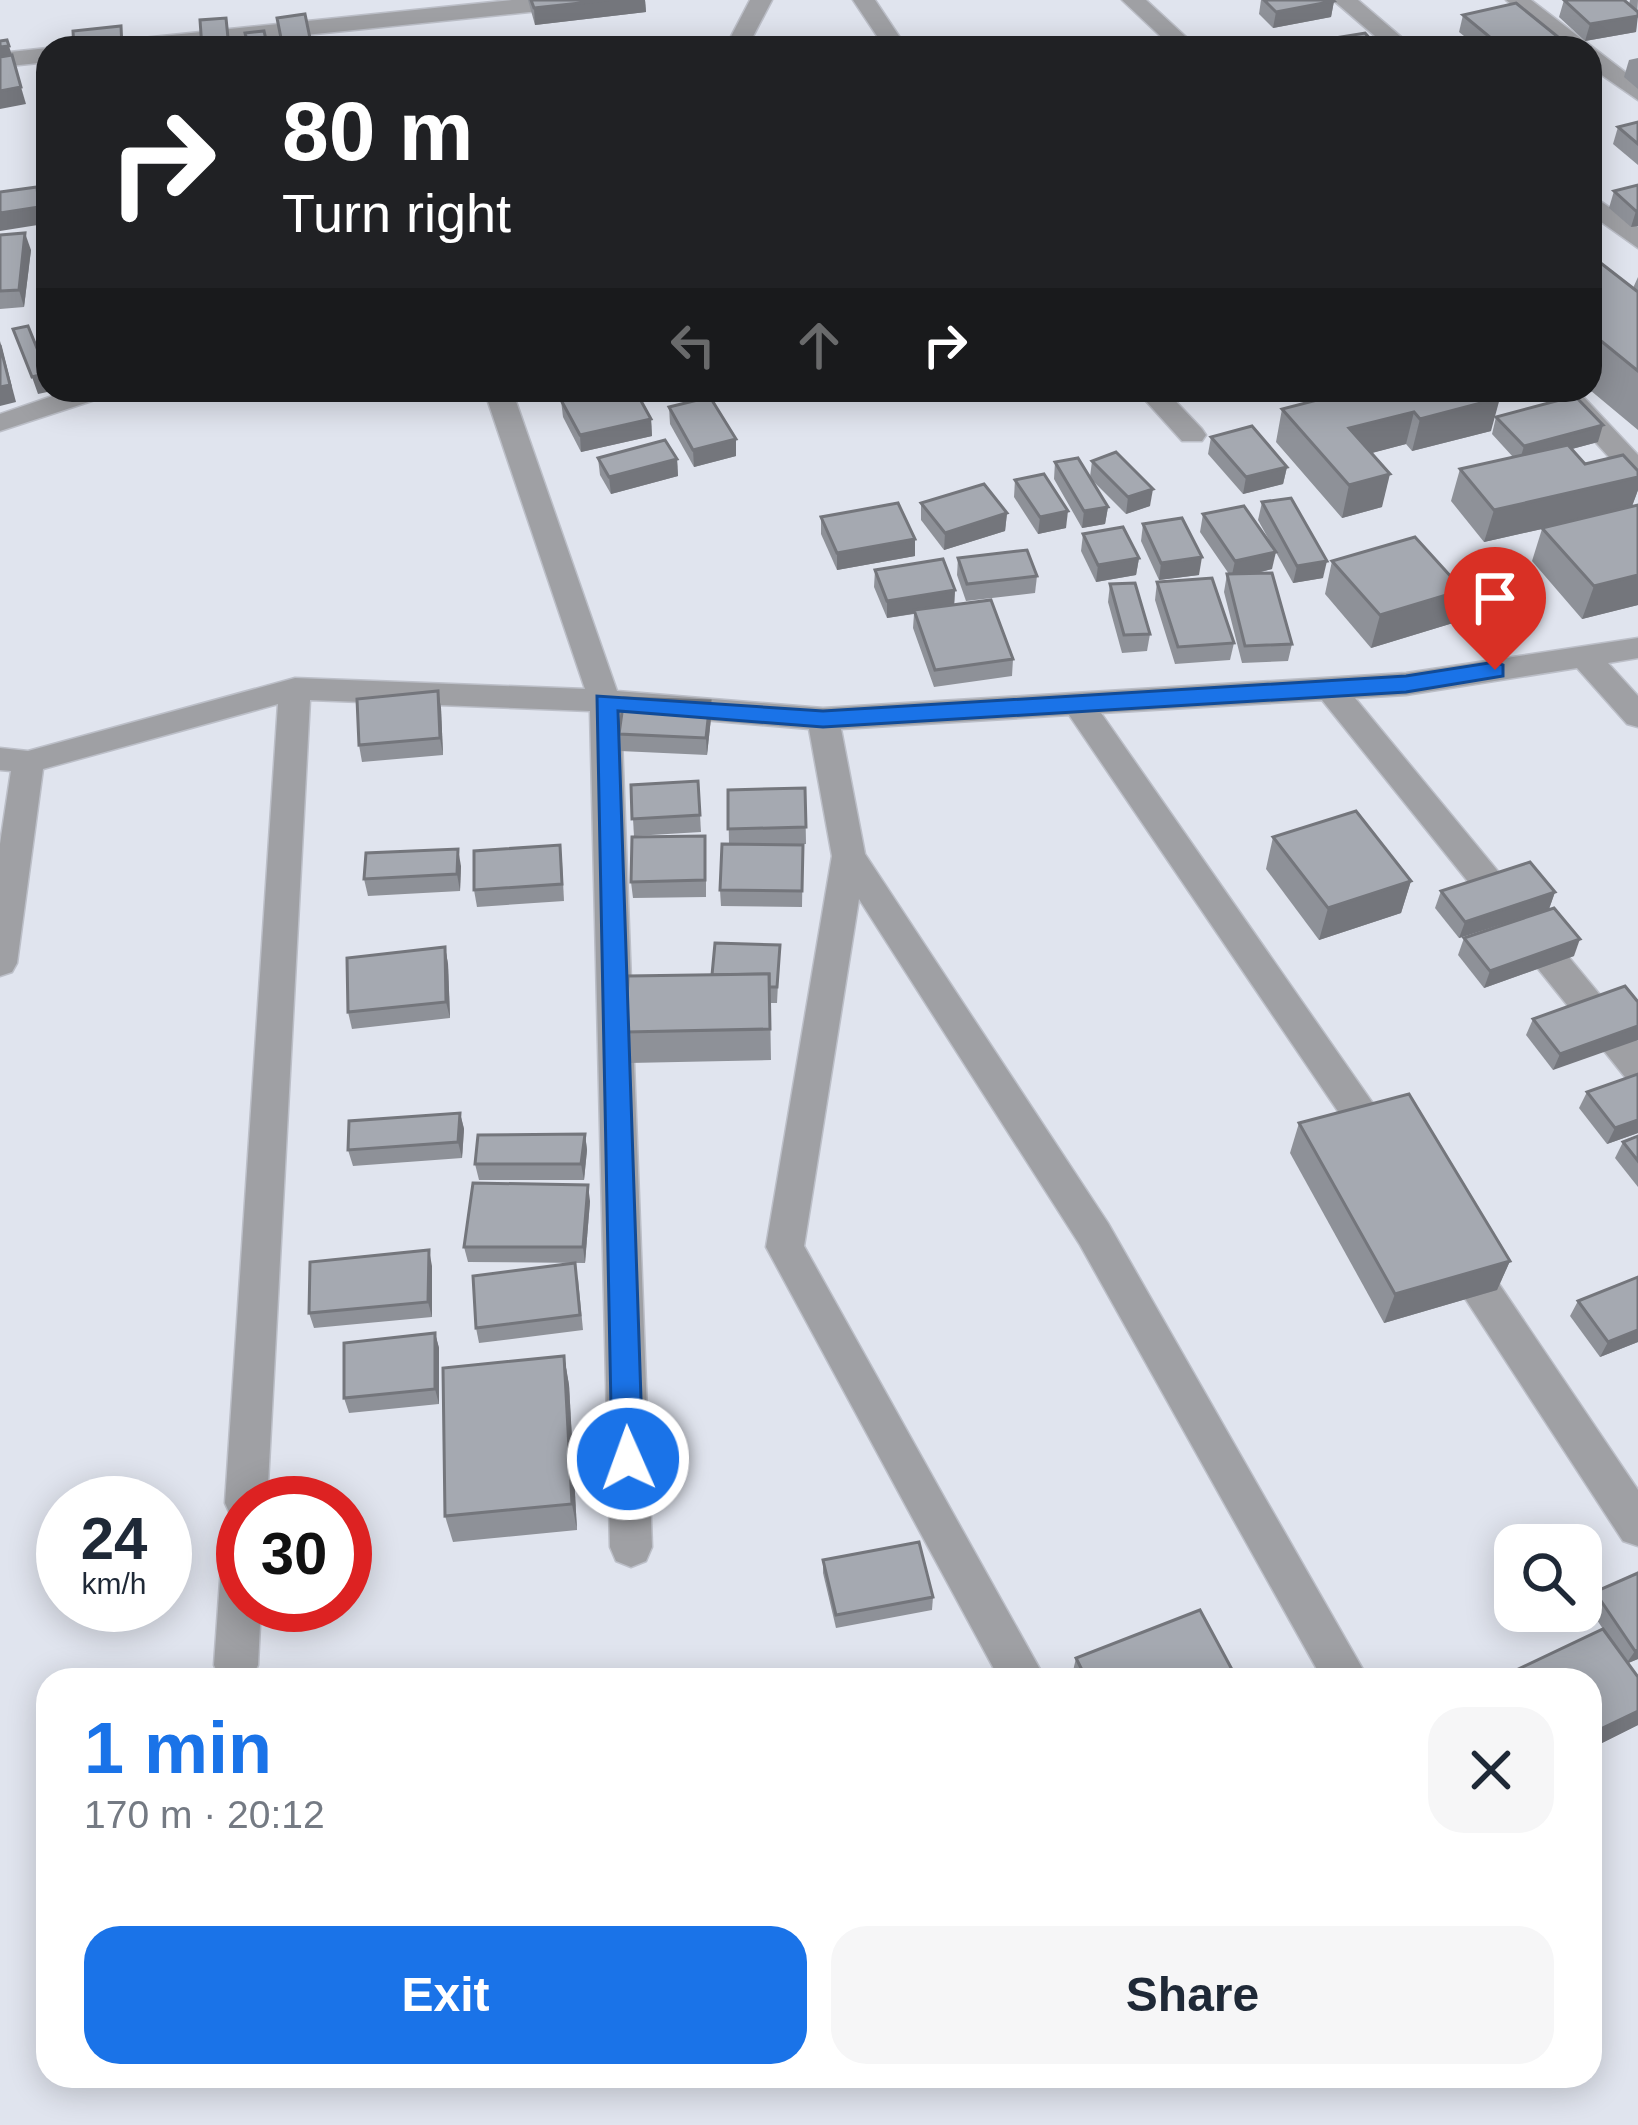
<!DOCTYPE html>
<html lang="en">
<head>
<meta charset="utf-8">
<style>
	body { margin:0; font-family:Helvetica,sans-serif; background:#f6f6f7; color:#1f2937; height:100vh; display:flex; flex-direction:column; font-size:45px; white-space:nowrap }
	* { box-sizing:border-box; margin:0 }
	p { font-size:39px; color:#747a83 }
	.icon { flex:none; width:66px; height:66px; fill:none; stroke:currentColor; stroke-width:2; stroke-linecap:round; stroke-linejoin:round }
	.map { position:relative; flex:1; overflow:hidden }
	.panel { position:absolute; left:36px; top:1668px; width:1566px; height:420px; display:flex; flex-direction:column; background:#fff; border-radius:36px; box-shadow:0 6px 30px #0003 }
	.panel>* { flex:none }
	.guide { position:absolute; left:36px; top:36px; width:1566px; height:366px; border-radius:36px; box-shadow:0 6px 30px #0003; background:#202124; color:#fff; overflow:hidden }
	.buttons { position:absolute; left:1494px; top:1524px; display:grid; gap:24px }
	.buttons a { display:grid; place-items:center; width:108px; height:108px; border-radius:24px; background:#fff; box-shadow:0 6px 30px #0003; font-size:60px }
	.speed { position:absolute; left:36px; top:1476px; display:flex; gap:24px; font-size:60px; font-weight:700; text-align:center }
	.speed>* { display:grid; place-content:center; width:156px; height:156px; border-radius:50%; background:#fff; box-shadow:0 6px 30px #0003; line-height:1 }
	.speed small { font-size:30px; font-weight:400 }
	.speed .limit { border:18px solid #d22; background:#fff; color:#111 }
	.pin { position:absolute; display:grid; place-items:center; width:102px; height:102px; color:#fff; margin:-123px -51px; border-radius:50% 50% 50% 0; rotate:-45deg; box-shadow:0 0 12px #0007 }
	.pin .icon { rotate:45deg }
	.me { position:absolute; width:132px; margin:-66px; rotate:358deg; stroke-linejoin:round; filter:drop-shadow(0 0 9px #0008) }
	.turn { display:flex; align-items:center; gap:42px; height:252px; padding:0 48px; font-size:54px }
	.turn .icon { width:156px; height:156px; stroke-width:2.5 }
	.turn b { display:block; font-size:84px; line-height:102px }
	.lanes { display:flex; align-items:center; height:114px; padding:0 48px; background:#0003; justify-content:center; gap:60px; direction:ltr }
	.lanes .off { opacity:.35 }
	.round { display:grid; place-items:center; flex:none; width:126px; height:126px; border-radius:36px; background:#f6f6f7 }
	.headline { display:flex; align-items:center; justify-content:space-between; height:204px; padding:0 48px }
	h1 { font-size:72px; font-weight:700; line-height:90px; color:#1a73e8 }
	.action { display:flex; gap:24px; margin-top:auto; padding:24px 48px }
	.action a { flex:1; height:138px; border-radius:36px; background:#1a73e8; color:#fff; font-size:48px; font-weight:700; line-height:138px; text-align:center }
	.action a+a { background:#f6f6f7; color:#1f2937 }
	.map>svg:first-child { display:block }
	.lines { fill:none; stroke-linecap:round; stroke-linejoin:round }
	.minor-casing { stroke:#bcbfc8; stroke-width:3 }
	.minor { fill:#9fa0a4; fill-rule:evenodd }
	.wall { fill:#8e9198 }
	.shaded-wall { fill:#74767c }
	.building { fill:#a5a9b1; stroke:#74767c; stroke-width:3 }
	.route { fill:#1a73e8; stroke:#114b97; stroke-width:3 }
</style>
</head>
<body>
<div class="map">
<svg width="1638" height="2125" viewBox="0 0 1638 2125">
	<rect width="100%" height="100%" fill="#e0e4ee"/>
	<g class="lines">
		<g class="minor-casing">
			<g id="minor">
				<path d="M512 0H588L577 7 180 48H103L114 41Z"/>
				<path d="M750 0H772L747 48H725Z"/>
				<path d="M853 0H875L907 48H885Z"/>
				<path d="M1122 0H1146L1198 48H1173Z"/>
				<path d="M1333 0H1358L1414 48H1389Z"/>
				<path d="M1506 0H1531L1638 82V100L1590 67V48H1566Z"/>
				<path d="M48 48V62L0 67V53Z"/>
				<path d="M48 194V208L0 214V198Z"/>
				<path d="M1590 194 1638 227V248L1590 214Z"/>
				<path d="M70 390H111L107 396 0 431V414Z"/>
				<path d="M484 390H512L617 691 823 708 1406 673 1638 638V658L1608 663 1638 696V727L1627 724 1577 668 1406 695 1355 698 1638 1041V1081L1625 1077 1322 700 1101 713 1395 1135 1401 1146 1395 1157 1382 1161 1369 1157 1069 715 841 729 865 854 1108 1223 1369 1680H1323L1080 1245 859 899 804 1246 1046 1680H1000L766 1247 832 856 809 729 621 713 652 1547 646 1561 631 1567 616 1561 610 1547 590 711 310 700 267 1503H243V1521L231 1516 225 1503 278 704 43 769 17 963 12 972 0 976V844L11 771 0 770V748L28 751 295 678 585 689Z"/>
				<path d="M1136 390H1165L1202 429 1206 435 1202 441H1182Z"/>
				<path d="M1548 390H1577L1638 455V481L1628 478Z"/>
				<path d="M1458 1239 1472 1244 1638 1490V1546L1623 1541 1444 1266 1439 1255 1444 1244Z"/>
				<path d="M243 1533V1605H261L258 1665 251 1680H221L214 1665 222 1553 228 1539Z"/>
			</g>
		</g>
		<use href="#minor" class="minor"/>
	</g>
	<g class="wall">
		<path d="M528 0H645L646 12 535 25Z"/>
		<path d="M1261 0H1333L1334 1 1331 17 1273 28 1259 14Z"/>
		<path d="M1564 0 1629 4 1630 0H1638L1636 32 1585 41 1559 17Z"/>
		<path d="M1463 15 1561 48H1479L1459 32Z"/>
		<path d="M1638 58V89L1624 77 1629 60Z"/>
		<path d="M1638 122V165L1613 144 1618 127Z"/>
		<path d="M1638 185V226L1631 227 1609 208 1614 191Z"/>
		<path d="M0 235 31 250 24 307 0 309Z"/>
		<path d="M1590 268 1633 288 1638 277V430L1590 390Z"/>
		<path d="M1405 393 1491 431 1412 451 1406 444 1371 453 1382 507 1342 518 1276 442 1282 409Z"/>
		<path d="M561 400 651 419 652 436 581 452 563 417Z"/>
		<path d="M669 407 736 456 694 467 670 424Z"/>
		<path d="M1496 417 1598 442 1572 449 1585 464 1638 471V490L1632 506 1638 505V605L1582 619 1532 561 1542 529 1484 542 1451 501 1460 469 1513 457 1492 434Z"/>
		<path d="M1211 437 1287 467 1283 484 1243 494 1208 454Z"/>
		<path d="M598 458 677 459 678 476 611 494 600 475Z"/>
		<path d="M1092 461 1150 506 1126 514 1091 479 1108 507 1105 524 1082 528 1054 479 1055 462 1090 477Z"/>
		<path d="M1015 480 1066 528 1038 534 1014 497Z"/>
		<path d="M1262 502 1323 578 1293 583 1258 520Z"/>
		<path d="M921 503 1007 513 1005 531 944 550 921 520Z"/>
		<path d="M1203 514 1272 569 1254 574 1292 644 1288 661 1242 663 1224 592 1227 574H1229L1200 532Z"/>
		<path d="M821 517 915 556 837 570 821 534Z"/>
		<path d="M1143 524 1199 575 1159 580 1141 541Z"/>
		<path d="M1083 534 1139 558 1136 575 1096 582 1081 551Z"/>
		<path d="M958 558 1037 576 1035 593 966 601 957 575Z"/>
		<path d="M1332 561 1453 623 1371 648 1325 594Z"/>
		<path d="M875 570 955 590 954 605 1013 659 1012 676 934 687 913 628 914 614 887 618 874 587Z"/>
		<path d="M1157 582 1234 643 1230 660 1175 664 1155 600Z"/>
		<path d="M1110 584 1150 634 1147 651 1122 653 1108 602Z"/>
		<path d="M438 691 441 708 443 755 362 762 359 745Z"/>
		<path d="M710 701 711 718 707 755 620 751 619 734Z"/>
		<path d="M698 781 701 832 634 836 631 785Z"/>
		<path d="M805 788 806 844 760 845H803L802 907 721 906 720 890 729 844 728 790Z"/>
		<path d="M1273 837 1411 881 1401 913 1319 940 1266 869Z"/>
		<path d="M706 853V897L633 898 631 882Z"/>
		<path d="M562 862 564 901 477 907 474 890Z"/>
		<path d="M461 866 460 891 368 896 364 879Z"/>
		<path d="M1441 891 1555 892 1549 909 1459 938 1435 908Z"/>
		<path d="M1464 938 1574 956 1484 988 1458 955Z"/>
		<path d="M780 945 777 1003H770L771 1060 629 1063 626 1032 712 975Z"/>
		<path d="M445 947 448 964 450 1018 352 1029 348 1012Z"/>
		<path d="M1638 1002 1553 1070 1526 1035 1533 1019Z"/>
		<path d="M1638 1074V1133L1607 1144 1579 1108 1587 1092Z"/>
		<path d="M460 1113 464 1129 462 1158 353 1166 348 1150Z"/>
		<path d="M1299 1123 1510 1261 1497 1290 1384 1323 1290 1153Z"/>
		<path d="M585 1134 587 1150 584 1180H479L475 1164Z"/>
		<path d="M1638 1136V1187L1615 1158 1623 1142Z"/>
		<path d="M590 1201 585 1263 468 1262 464 1247Z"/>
		<path d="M432 1266V1317L314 1328 309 1313Z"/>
		<path d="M578 1279 583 1330 479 1343 476 1328Z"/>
		<path d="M1578 1301 1638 1342 1600 1357 1570 1316Z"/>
		<path d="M435 1333 439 1348V1404L349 1413 344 1398Z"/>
		<path d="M564 1356 569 1385 577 1530 453 1542 445 1516Z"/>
		<path d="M823 1560 933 1597 932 1610 836 1628 823 1573Z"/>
		<path d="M1638 1573V1659L1628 1663 1638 1677V1725L1590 1749V1680L1603 1629 1587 1605 1595 1592Z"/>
		<path d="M1076 1658 1235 1680H1078L1073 1671Z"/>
	</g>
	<g class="shaded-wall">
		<path d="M608 0H645L646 12 535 25 534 8Z"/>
		<path d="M1334 1 1331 17 1273 28 1276 12Z"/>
		<path d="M1638 16 1636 32 1585 41 1590 24Z"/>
		<path d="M1563 41 1561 48H1534Z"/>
		<path d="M9 46 14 62 0 65V47Z"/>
		<path d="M21 87 26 104 0 109V91Z"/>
		<path d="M37 187 42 204 44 224 0 231V213Z"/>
		<path d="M1638 210V226L1631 227 1636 211Z"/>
		<path d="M25 233 31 250 24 307 19 290Z"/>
		<path d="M0 341 16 402 0 406Z"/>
		<path d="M47 373 48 390 52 391 38 394 32 377Z"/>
		<path d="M1226 390H1245L1225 395Z"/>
		<path d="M1500 398 1491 431 1412 451 1420 419Z"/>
		<path d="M1414 412 1406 444 1342 461 1349 428Z"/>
		<path d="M651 419 652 436 581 452 580 435Z"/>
		<path d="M1603 425 1598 442 1519 463 1524 446Z"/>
		<path d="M736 439V456L694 467 693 450Z"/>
		<path d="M677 459 678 476 611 494 609 477Z"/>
		<path d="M1287 467 1283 484 1243 494 1246 477Z"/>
		<path d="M1390 474 1382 507 1342 518 1349 485Z"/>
		<path d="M1638 477V490L1631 509 1484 542 1494 510Z"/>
		<path d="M1153 489 1150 506 1126 514 1128 497Z"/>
		<path d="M1108 507 1105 524 1082 528 1084 511Z"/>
		<path d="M1068 511 1066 528 1038 534 1040 517Z"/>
		<path d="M1007 513 1005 531 944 550 945 533Z"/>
		<path d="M915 539V556L837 570V553Z"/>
		<path d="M1276 552 1272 569 1231 579 1235 561Z"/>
		<path d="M1202 557 1199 575 1159 580 1161 563Z"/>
		<path d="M1139 558 1136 575 1096 582 1098 565Z"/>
		<path d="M1327 561 1323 578 1293 583 1297 566Z"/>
		<path d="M1638 575V605L1582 619 1594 586Z"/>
		<path d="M955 590 954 607 887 618V601Z"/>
		<path d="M1463 590 1453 623 1371 648 1380 615Z"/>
		<path d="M438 691 441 708 443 755 440 738Z"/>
		<path d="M710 701 711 718 707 755 706 738Z"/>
		<path d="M458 849 461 866 460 891 457 874Z"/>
		<path d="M1411 881 1401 913 1319 940 1328 908Z"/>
		<path d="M1555 892 1549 909 1459 938 1465 922Z"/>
		<path d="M1580 939 1574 956 1484 988 1490 971Z"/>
		<path d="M445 947 448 964 450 1018 446 1002Z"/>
		<path d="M1638 1026V1040L1553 1070 1560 1054Z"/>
		<path d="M460 1113 464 1129 462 1158 458 1142Z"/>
		<path d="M1638 1120V1133L1607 1144 1615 1128Z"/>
		<path d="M585 1134 587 1150 584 1180 581 1164Z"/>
		<path d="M588 1185 590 1201 585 1263 583 1247Z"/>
		<path d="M429 1250 432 1266V1317L428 1302Z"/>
		<path d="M1510 1261 1497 1290 1384 1323 1395 1294Z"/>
		<path d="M1638 1330V1342L1600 1357 1608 1342Z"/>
		<path d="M435 1333 439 1348V1404L435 1389Z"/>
		<path d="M564 1356 569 1385 577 1530 572 1504Z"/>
		<path d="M1638 1650V1659L1626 1664 1635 1651Z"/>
		<path d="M1638 1711V1725L1590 1749V1734Z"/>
	</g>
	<g class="building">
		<path d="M531 0H608L534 8Z"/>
		<path d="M1264 0H1333L1334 1 1276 12Z"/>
		<path d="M1564 0H1624L1638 12V16L1590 24Z"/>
		<path d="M1516 3 1563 41 1534 48H1503L1463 15Z"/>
		<path d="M305 14 312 48H283L277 18Z"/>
		<path d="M226 18 229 48H202L200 20Z"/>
		<path d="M121 26 122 48H74L73 31Z"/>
		<path d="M264 31 268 48H249L245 33Z"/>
		<path d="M1365 33 1378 48H1322L1316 41Z"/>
		<path d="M7 40 9 46 0 47V41Z"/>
		<path d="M12 55 21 87 0 91V57Z"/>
		<path d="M1638 122V144L1618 127Z"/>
		<path d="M1638 185V210L1636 211 1614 191Z"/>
		<path d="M37 187 39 207 0 213V192Z"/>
		<path d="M25 233 19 290 0 291V235Z"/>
		<path d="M1602 264 1638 292V371L1590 332V268Z"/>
		<path d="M28 326 47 373 32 377 13 329Z"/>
		<path d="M0 345 10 385 0 387Z"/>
		<path d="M606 390H635L651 419 580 435 561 400Z"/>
		<path d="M1356 390H1402L1405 393 1416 390H1492L1500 398 1420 419 1414 412 1349 428 1390 474 1349 485 1282 409Z"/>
		<path d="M1575 396 1603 425 1524 446 1496 417Z"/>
		<path d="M710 397 736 439 693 450 669 407Z"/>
		<path d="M1252 426 1287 467 1246 477 1211 437Z"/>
		<path d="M665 440 677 459 609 477 598 458Z"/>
		<path d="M1568 445 1585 464 1623 455 1638 471V477L1494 510 1460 469Z"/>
		<path d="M1116 452 1153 489 1128 497 1092 461Z"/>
		<path d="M1078 458 1108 507 1084 511 1055 462Z"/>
		<path d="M1044 474 1068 511 1040 517 1015 480Z"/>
		<path d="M984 484 1007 513 945 533 921 503Z"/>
		<path d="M1291 498 1327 561 1297 566 1262 502Z"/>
		<path d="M898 503 915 539 837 553 821 517Z"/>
		<path d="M1638 505V575L1594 586 1542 528Z"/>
		<path d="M1244 506 1276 552 1235 561 1203 514Z"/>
		<path d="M1182 518 1202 557 1161 563 1143 524Z"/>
		<path d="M1123 527 1139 558 1098 565 1083 534Z"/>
		<path d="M1415 537 1463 590 1380 615 1332 561Z"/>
		<path d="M1027 550 1037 576 967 584 958 558Z"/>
		<path d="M943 559 955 590 887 601 875 570Z"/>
		<path d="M1272 573 1292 644 1245 646 1227 574Z"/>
		<path d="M1212 578 1234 643 1178 647 1157 582Z"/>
		<path d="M1135 583 1150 634 1124 635 1110 584Z"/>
		<path d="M991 600 1013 659 935 670 914 610Z"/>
		<path d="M438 691 440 738 359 745 357 699Z"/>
		<path d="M624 698 710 701 706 738 619 734Z"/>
		<path d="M698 781 700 815 632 819 631 785Z"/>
		<path d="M805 788 806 827 728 829V790Z"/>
		<path d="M1356 811 1411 881 1328 908 1273 837Z"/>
		<path d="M705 836V880L631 882 632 837Z"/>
		<path d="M722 844 803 845 802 891 720 890Z"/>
		<path d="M560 845 562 884 474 890V851Z"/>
		<path d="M458 849 457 874 364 879 366 853Z"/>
		<path d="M1530 862 1555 892 1465 922 1441 891Z"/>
		<path d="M1554 908 1580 939 1490 971 1464 938Z"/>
		<path d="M715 943 780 945 777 987H769V974L712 975Z"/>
		<path d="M445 947 446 1002 348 1012 347 958Z"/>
		<path d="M769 974 770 1029 626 1032 628 976Z"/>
		<path d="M1625 986 1638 1002V1026L1560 1054 1533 1019Z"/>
		<path d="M1638 1074V1120L1615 1128 1587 1092Z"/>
		<path d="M1409 1094 1510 1261 1395 1294 1299 1123Z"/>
		<path d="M460 1113 458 1142 348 1150 349 1121Z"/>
		<path d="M585 1134 581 1164H475L478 1135Z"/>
		<path d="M1638 1136V1161L1623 1142Z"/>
		<path d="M473 1183 588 1185 583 1247H464Z"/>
		<path d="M429 1250 428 1302 309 1313 310 1262Z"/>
		<path d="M575 1263 580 1315 476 1328 473 1276Z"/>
		<path d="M1638 1277V1330L1608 1342 1578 1301Z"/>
		<path d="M435 1333V1389L344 1398V1343Z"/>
		<path d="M564 1356 572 1504 445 1516 443 1368Z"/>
		<path d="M919 1542 933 1597 836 1615 823 1560Z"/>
		<path d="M1638 1573V1650L1635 1651 1595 1592Z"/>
		<path d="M1200 1610 1236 1677 1228 1680H1087L1076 1658Z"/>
		<path d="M1603 1629 1638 1677V1711L1590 1734V1680H1495Z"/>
	</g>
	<path class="route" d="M1495 662 1503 665V676L1406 692 823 727 618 711 643 1459 639 1469 628 1473 617 1469 612 1459 597 696 823 711 1406 676Z"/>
</svg>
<div class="buttons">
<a><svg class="icon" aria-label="search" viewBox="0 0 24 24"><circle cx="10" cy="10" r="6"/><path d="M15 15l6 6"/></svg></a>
</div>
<div class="speed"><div>24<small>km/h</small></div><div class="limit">30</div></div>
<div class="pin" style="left:1495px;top:670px;background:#d93025"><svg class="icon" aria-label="arrive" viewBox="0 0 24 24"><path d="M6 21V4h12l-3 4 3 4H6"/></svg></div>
<svg class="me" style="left:628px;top:1459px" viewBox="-20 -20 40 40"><circle r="17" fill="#1a73e8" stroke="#fff" stroke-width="3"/><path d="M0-11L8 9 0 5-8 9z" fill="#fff"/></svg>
<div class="guide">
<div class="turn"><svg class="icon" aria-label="right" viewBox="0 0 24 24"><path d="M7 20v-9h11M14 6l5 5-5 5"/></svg><div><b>80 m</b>Turn right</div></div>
<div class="lanes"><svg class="icon off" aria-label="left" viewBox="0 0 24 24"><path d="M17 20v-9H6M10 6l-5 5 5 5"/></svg><svg class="icon off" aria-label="ahead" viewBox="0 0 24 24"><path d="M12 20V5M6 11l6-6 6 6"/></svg><svg class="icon" aria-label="right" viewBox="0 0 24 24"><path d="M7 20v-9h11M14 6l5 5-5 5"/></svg></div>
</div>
<section class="panel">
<div class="headline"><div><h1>1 min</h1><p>170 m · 20:12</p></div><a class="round"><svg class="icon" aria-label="close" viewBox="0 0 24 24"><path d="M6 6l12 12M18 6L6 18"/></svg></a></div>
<div class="action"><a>Exit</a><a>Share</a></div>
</section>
</div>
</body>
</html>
